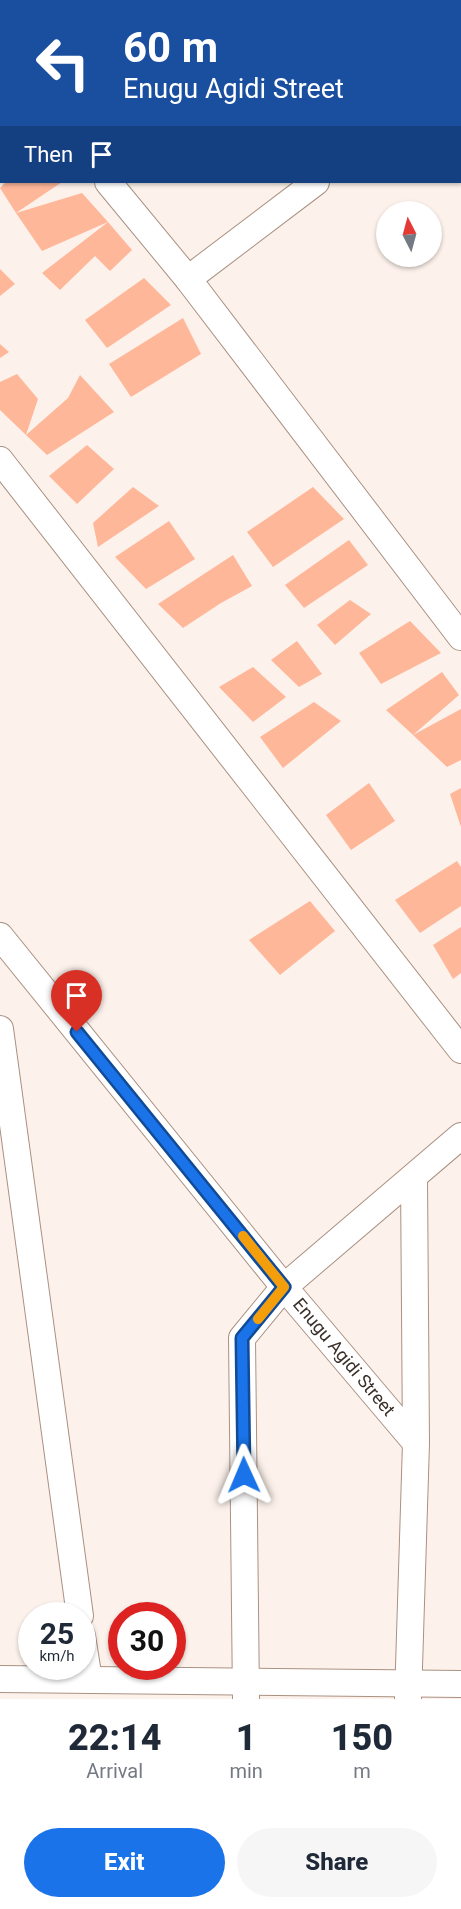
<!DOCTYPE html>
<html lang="en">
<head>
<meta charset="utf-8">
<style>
	body { margin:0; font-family:Roboto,sans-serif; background:#f6f6f7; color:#1f2937; height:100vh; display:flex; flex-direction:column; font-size:22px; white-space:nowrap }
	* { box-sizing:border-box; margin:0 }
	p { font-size:20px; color:#747a83 }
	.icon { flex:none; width:33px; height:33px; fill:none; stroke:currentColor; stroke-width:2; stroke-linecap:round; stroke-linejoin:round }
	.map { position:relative; height:1699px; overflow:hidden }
	.panel { display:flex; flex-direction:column; background:#fff; flex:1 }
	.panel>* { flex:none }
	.banner { position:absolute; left:0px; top:0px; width:462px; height:183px; box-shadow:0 2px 4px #0004; background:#1a4fa0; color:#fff; overflow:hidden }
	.needle { width:39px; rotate:354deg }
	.fabs { position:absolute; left:376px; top:201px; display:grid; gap:12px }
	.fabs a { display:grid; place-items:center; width:66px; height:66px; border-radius:50%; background:#fff; box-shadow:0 2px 4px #0004; font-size:30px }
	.speed { position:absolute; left:18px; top:1602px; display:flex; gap:12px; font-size:30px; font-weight:700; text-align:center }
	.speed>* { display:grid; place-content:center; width:78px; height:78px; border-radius:50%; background:#fff; box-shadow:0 2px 4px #0004; line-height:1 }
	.speed small { font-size:15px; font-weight:400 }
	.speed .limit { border:9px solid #d22; background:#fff; color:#111 }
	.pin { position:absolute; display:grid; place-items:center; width:51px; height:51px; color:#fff; margin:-62px -26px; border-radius:50% 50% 50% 0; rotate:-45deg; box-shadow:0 0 6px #0007 }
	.pin .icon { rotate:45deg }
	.me { position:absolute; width:66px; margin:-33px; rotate:359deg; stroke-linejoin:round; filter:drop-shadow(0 0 4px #0008) }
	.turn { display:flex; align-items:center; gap:21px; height:126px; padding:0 24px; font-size:27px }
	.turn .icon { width:78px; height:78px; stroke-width:2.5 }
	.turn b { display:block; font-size:42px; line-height:51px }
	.then { display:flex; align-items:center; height:57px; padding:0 24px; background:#0003; gap:12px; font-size:22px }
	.eta { display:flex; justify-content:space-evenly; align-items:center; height:102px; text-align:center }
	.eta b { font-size:36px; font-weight:800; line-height:42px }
	.button { display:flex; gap:12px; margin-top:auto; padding:12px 24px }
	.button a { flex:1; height:69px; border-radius:36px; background:#1a73e8; color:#fff; font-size:24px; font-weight:800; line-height:69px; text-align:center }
	.button a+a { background:#f6f6f7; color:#1f2937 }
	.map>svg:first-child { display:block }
	.building { fill:#ffb79a }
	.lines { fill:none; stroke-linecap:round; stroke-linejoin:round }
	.minor-casing { stroke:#aa9182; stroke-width:28 }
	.minor { stroke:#fff; stroke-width:26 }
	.route-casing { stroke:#114b97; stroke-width:15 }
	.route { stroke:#1a73e8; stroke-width:10 }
	.slow { stroke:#f59e0b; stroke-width:10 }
	.labels { text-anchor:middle; stroke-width:5; stroke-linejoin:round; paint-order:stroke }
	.street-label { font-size:18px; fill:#3a2f29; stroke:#fff }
</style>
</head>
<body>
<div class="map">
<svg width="461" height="1699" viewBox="0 0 461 1699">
	<rect width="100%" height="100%" fill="#fdf2eb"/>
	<g class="building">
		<path d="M6 182H62L16 213 0 188Z"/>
		<path d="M82 193 108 222 42 251 16 213Z"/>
		<path d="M108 222 132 250 110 271 95 256 60 290 42 273Z"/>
		<path d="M0 269 15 284 0 296Z"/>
		<path d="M144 278 171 305 107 348 85 320Z"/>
		<path d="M183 318 201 354 131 397 109 364Z"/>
		<path d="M0 344 9 352 0 358Z"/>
		<path d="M17 374 38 399 26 435 0 410V382Z"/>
		<path d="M80 375 114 412 47 455 26 435 68 398Z"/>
		<path d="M87 445 114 469 77 504 49 476Z"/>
		<path d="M133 487 159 506 98 547 93 523Z"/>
		<path d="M313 487 344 519 273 567 247 532Z"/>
		<path d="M169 521 195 559 146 589 115 557Z"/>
		<path d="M349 540 368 565 304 608 285 585Z"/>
		<path d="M233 555 252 586 221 603 183 628 158 604Z"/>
		<path d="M350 600 371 614 335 645 317 625Z"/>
		<path d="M410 621 441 653 381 684 359 653Z"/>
		<path d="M297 641 322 674 299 687 271 660Z"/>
		<path d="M253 667 286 697 253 722 219 687Z"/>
		<path d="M442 672 459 695 413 735 386 710Z"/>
		<path d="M314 702 341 721 283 768 260 737Z"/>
		<path d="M461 709V760L447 767 413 735Z"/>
		<path d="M369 783 395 821 351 850 326 815Z"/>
		<path d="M461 788V827L450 794Z"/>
		<path d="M457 861 461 867V906L420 933 395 900Z"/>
		<path d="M310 901 335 931 280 975 249 940Z"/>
		<path d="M461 927V973L453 979 433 945Z"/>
	</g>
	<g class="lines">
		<g class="minor-casing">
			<g id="minor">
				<path d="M80 2 82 0"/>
				<path d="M0 63 2 62"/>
				<path d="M460 71H461"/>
				<path d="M108 182 188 279 461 637"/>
				<path d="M188 279 316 182"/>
				<path d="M0 460 461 1050"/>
				<path d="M0 936 284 1287 416 1443"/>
				<path d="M0 1029 80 1616"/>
				<path d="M82 1636 89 1680"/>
				<path d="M0 1679 461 1684"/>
				<path d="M246 1699 242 1338 284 1287 461 1136"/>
				<path d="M408 1699 416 1443 414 1178"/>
			</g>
		</g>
		<use href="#minor" class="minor"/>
	</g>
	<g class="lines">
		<g class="route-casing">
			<path id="route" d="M77 1032 284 1287 242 1338 244 1475"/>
		</g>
		<use href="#route" class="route"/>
		<path class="slow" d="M243 1236 284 1287 258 1319"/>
	</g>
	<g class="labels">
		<g class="street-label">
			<text transform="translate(344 1357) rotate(50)" y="6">Enugu Agidi Street</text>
		</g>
	</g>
</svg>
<div class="fabs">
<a><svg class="needle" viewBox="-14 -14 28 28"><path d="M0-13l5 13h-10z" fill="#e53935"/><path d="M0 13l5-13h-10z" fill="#747a83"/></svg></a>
</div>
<div class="speed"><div>25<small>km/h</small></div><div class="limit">30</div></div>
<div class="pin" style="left:77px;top:1032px;background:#d93025"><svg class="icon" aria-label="arrive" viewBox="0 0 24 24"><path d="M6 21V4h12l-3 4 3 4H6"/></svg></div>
<svg class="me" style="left:244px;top:1475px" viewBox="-20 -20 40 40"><path d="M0-17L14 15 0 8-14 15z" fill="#1a73e8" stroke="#fff" stroke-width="4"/></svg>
<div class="banner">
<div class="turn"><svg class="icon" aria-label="left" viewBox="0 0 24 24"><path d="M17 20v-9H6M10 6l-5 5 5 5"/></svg><div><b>60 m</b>Enugu Agidi Street</div></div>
<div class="then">Then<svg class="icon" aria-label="arrive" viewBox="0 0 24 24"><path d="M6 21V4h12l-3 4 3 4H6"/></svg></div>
</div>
</div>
<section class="panel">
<div class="eta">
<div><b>22:14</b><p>Arrival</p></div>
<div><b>1</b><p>min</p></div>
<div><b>150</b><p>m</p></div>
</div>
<div class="button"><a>Exit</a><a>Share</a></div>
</section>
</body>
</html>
